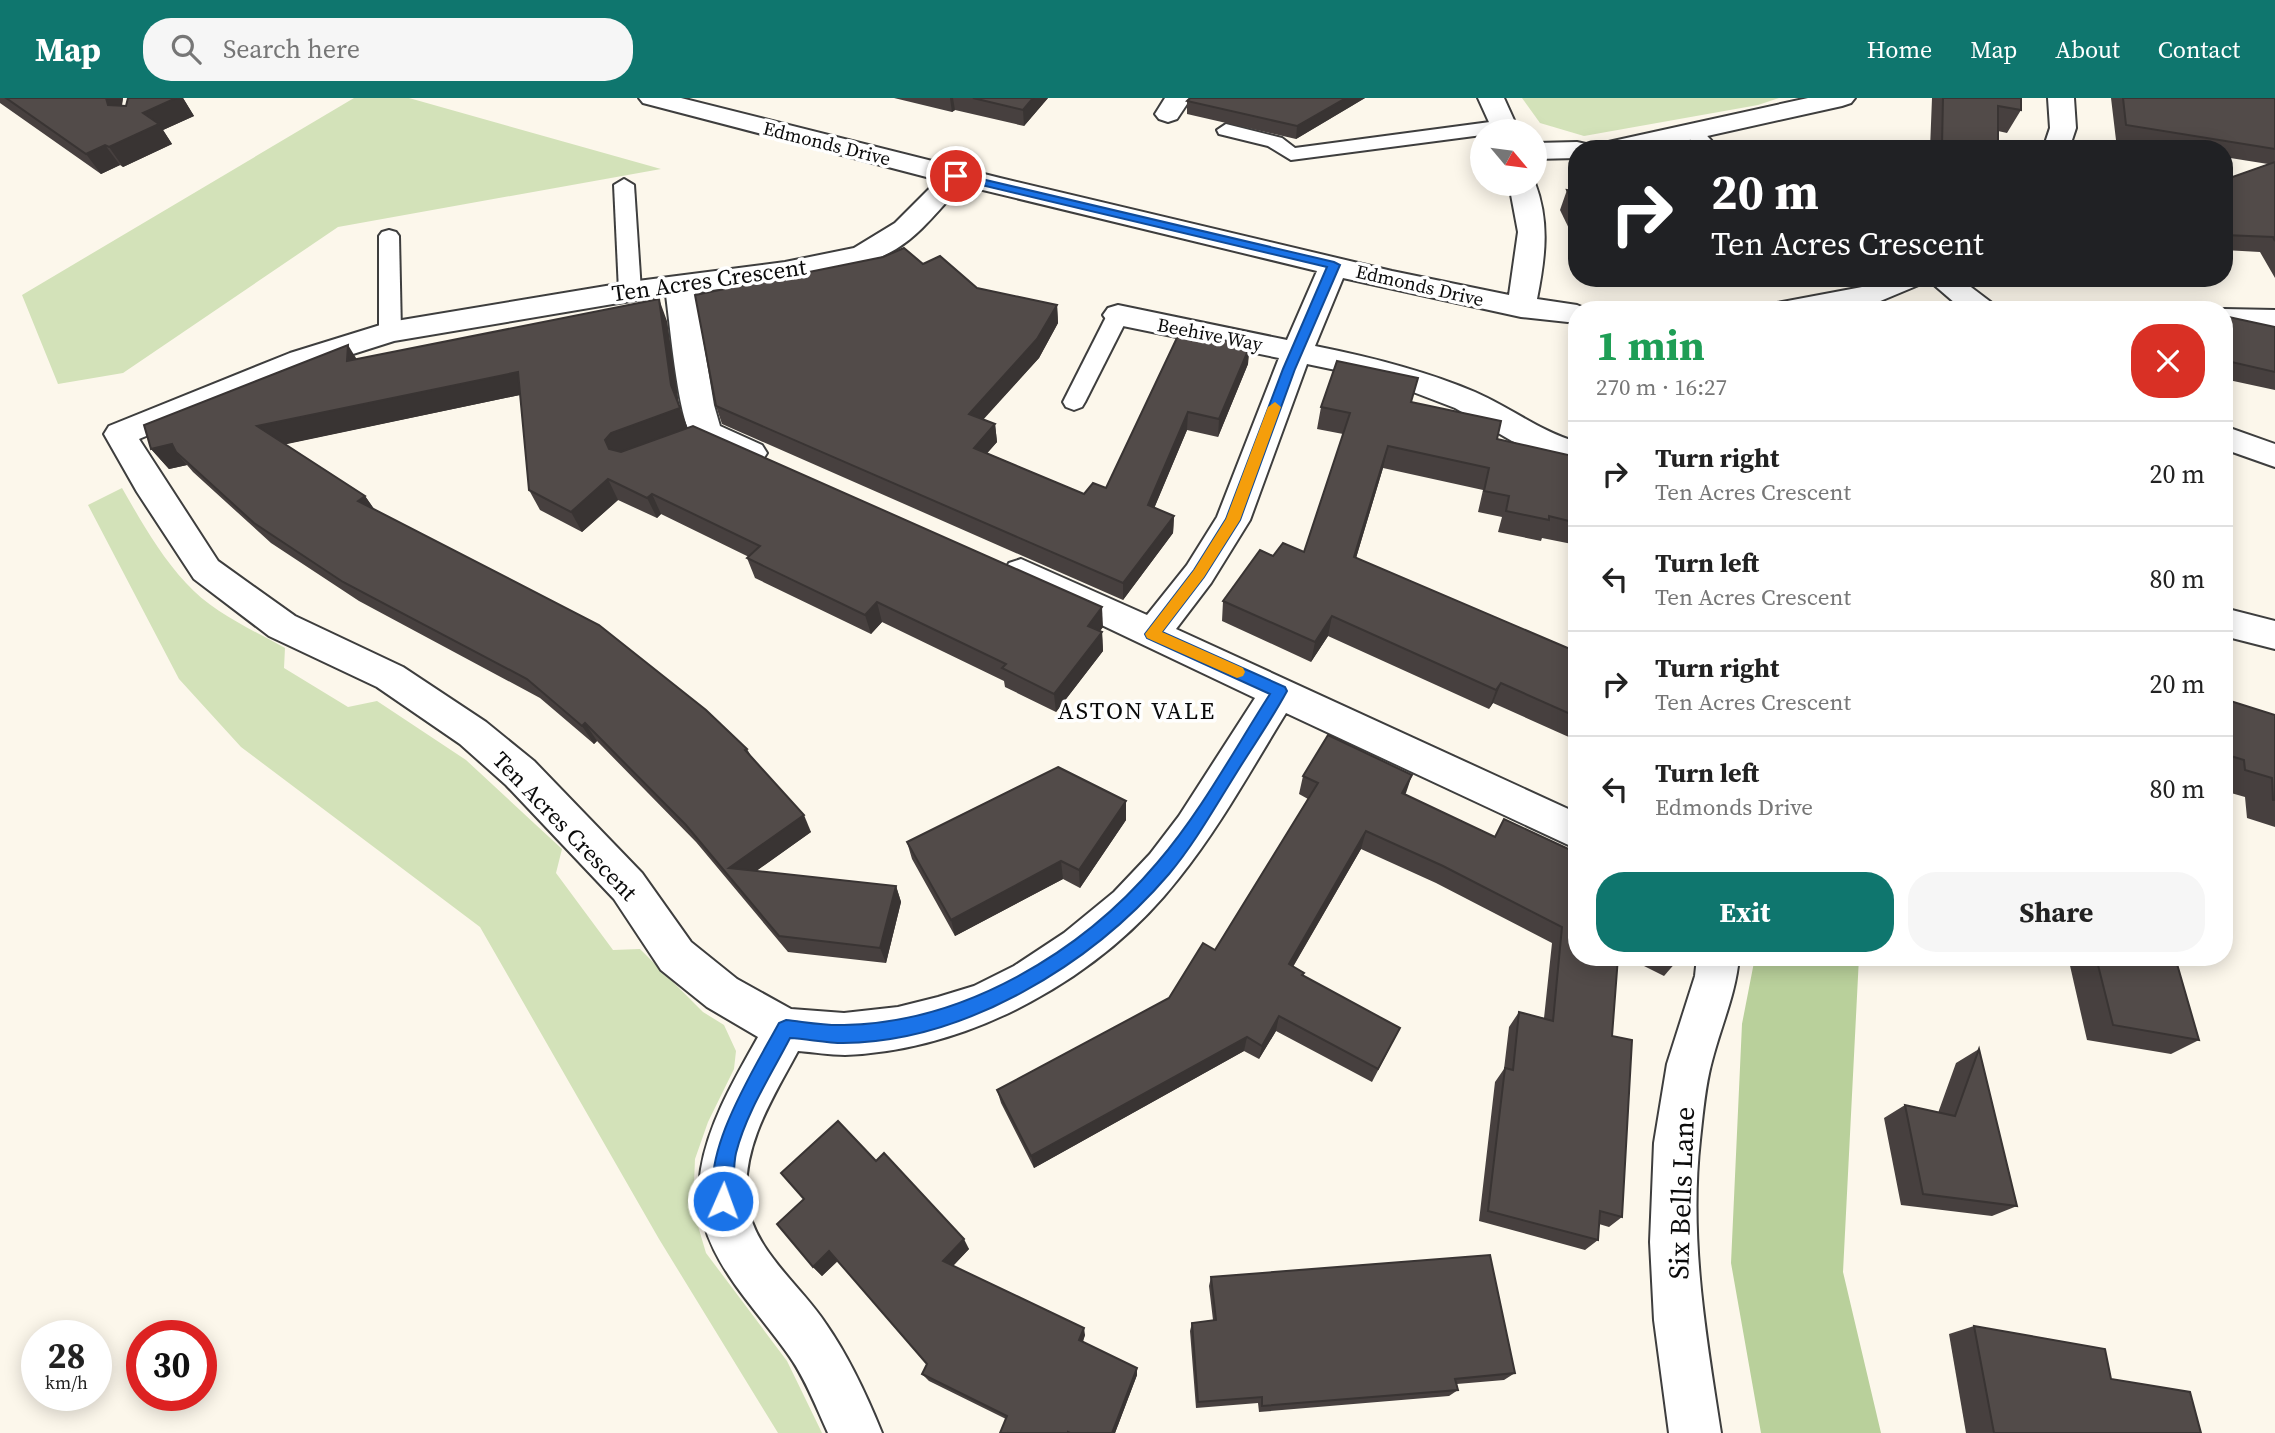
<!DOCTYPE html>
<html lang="en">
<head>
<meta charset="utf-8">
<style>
	body { margin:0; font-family:"Source Serif 4",serif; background:#f6f6f6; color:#222; height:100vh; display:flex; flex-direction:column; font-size:26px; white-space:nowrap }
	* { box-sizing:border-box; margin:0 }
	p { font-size:23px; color:#767676 }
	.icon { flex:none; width:38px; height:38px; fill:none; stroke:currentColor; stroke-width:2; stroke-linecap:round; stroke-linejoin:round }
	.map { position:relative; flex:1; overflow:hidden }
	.sheet { position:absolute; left:1568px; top:203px; width:665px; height:665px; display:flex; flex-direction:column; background:#fff; border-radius:28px; box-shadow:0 4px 18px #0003 }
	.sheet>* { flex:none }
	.top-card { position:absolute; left:1568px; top:42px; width:665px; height:147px; border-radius:28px; box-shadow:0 4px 18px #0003; background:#202124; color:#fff; overflow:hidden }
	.needle { width:46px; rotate:119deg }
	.buttons { position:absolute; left:1470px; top:21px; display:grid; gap:14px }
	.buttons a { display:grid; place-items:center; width:77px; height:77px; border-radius:50%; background:#fff; box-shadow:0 4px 18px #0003; font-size:35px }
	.speed { position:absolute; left:21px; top:1222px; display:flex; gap:14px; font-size:35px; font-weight:700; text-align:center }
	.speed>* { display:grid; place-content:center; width:91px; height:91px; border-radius:50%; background:#fff; box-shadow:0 4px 18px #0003; line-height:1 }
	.speed small { font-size:18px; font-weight:400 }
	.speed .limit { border:10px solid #d22; background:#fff; color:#111 }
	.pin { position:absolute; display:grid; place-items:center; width:60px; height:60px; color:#fff; margin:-30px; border:4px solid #fff; border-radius:50%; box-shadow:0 2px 7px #0007 }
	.me { position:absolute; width:77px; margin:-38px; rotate:2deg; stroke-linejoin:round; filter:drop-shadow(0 0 5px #0008) }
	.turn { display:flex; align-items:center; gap:24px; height:147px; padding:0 28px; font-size:32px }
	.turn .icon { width:91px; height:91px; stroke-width:2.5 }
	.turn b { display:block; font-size:49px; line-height:60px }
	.round { display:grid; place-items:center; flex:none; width:74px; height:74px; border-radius:28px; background:#f6f6f6 }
	.head { display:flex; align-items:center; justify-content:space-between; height:119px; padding:0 28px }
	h1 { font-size:42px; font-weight:700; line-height:52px; color:#1e9e55 }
	.button { display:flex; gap:14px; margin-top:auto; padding:14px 28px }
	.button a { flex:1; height:80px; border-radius:28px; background:#0f766e; color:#fff; font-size:28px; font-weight:700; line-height:80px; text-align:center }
	.button a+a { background:#f6f6f6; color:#222 }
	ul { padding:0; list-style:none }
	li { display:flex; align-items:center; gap:21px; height:105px; padding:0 28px; border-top:2px solid #e0e0e0 }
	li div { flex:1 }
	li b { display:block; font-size:26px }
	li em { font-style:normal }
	header { display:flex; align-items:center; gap:42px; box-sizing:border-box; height:98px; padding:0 35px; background:#0f766e; color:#fff }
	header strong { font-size:33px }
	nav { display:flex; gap:38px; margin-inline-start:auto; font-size:24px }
	.search { width:490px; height:63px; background:#f6f6f6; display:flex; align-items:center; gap:18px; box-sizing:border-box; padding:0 24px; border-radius:28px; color:#767676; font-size:26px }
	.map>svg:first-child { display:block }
	.green { fill:#d3e2b9 }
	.forest { fill:#b9d09b }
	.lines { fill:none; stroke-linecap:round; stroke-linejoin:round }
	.service-casing { stroke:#3e3e3e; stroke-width:4 }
	.minor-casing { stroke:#3e3e3e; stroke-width:4 }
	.service { fill:#fff; fill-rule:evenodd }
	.minor { fill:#fff; fill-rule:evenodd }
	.wall { fill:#47403f }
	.shaded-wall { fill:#393433 }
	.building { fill:#524b49; stroke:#393433; stroke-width:2 }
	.route { fill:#1a73e8; stroke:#114b97; stroke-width:2 }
	.slow { fill:#f59e0b }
	.labels { text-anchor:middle; stroke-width:7; stroke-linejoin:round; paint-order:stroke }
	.far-street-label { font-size:19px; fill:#0b0b0b; stroke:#fff }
	.street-label { font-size:23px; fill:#0b0b0b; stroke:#fff }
	.neighbourhood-label { font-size:24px; letter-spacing:2px; fill:#0b0b0b; stroke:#fff }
	.near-street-label { font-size:28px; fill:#0b0b0b; stroke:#fff }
</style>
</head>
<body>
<header>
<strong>Map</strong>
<div class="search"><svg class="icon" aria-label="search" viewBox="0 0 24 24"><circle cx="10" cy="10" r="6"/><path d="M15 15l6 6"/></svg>Search here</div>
<nav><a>Home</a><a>Map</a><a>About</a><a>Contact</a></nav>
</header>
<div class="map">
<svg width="2275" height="1335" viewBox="0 0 2275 1335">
	<rect width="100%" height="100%" fill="#fcf7eb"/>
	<g class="green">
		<path d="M354 0H409L661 71 338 129 123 275 58 286 22 197Z"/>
		<path d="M1522 0H1779L1758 7 1584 38 1540 25Z"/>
		<path d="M122 390C141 423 160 457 186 485 212 514 251 531 285 550L284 570 348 609 377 603 466 662 562 751 556 775 613 852 640 851 703 914 724 927 736 953 734 971 708 1024 695 1061 693 1111 706 1155 787 1263 822 1335H778L659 1141 480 829 241 649 179 581 88 407Z"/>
	</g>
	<path class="forest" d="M1755 859H1859L1843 1174 1881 1335H1761L1731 1165 1742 926Z"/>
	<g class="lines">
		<g class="service-casing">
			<g id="service">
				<path d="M1505 22 1512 24 1514 28 1512 32 1482 33V37L1291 62 1268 48 1219 36 1217 32 1226 26 1282 40 1295 50Z"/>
				<path d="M1693 28 1700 30 1719 51H1699L1684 34Z"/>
				<path d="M624 81 634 87 641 193 637 198H623L619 193 614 87Z"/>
				<path d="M389 132 396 134 399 138 401 234 398 239H382L379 234V138L382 134Z"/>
				<path d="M1118 210 1126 212 1129 217 1085 304 1082 309 1074 312 1066 309 1063 304 1107 217 1110 212Z"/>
			</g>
		</g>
		<g class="minor-casing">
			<g id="minor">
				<path d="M639 0H681L1000 80 1392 173 1509 197 1518 134 1509 86 1535 85C1550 124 1545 161 1537 201L1577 207 1589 212H1577V225L1521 219 1343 180 1315 248C1370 259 1423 272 1475 294 1510 309 1539 333 1577 344V366L1544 357 1512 343 1455 310 1379 281 1307 266 1250 422 1211 485 1176 531 1577 715V751L1286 615C1252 670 1220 729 1179 780 1102 879 972 952 845 957 830 957 813 954 798 953 774 998 741 1048 747 1102 752 1152 800 1186 826 1226 849 1259 867 1298 882 1335H828C816 1309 806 1282 790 1259 750 1201 688 1149 701 1071 709 1024 735 980 758 939L707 909 661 872 614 801 506 687 460 646 377 589 269 538 194 481 137 394 104 336 109 328 290 255 390 224 630 184 785 164 854 150 895 125 938 82 643 5ZM962 87 1317 173 1287 242 1118 207 1108 210 1103 217 1108 224 1118 227 1279 260 1217 419 1187 467 1147 517 1021 461 1009 465 1004 474 1009 483 1255 600 1179 718 1150 756 1114 794 1064 835 1014 868 974 888 938 899 898 909 844 915 791 911 737 881 691 844 642 775 534 663 486 624 403 569 295 518 218 463 139 341 312 269 394 243 666 197C670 226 678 321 693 340 700 349 717 353 727 357 740 363 748 367 762 363L767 355 762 347 720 328 714 307 695 194C750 187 849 180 896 151 921 136 941 109 962 87Z"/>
				<path d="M1165 0H1191L1177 21 1168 24 1159 21 1155 16Z"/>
				<path d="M1478 0H1504L1519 33H1493Z"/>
				<path d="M1808 0H1855L1851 5 1842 8 1649 51H1600L1604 45 1613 43Z"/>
				<path d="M2048 0H2074L2076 30 2069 51H2043L2050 30Z"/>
				<path d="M1577 44 1586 46 1589 51H1577V60L1535 61V45Z"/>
				<path d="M1884 180H1925L1921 186 1878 204 1839 212H1772L1777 205 1862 189Z"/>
				<path d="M1926 180H1959L1992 205 1997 212H1963Z"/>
				<path d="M2224 211 2275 212V232L2224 231Z"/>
				<path d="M2224 328 2275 346V369L2224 351Z"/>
				<path d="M2224 510 2275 523V551L2224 538Z"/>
				<path d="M1697 859H1739C1736 895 1721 928 1712 963 1705 988 1703 1016 1700 1042 1689 1140 1706 1239 1721 1335H1669L1654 1222 1650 1144 1654 1045 1667 966 1695 878Z"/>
			</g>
		</g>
		<use href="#service" class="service"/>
		<use href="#minor" class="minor"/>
	</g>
	<g class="wall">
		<path d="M0 0H123L122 8H126L128 0H183L194 18 163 32 172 46 123 69 120 67 101 76 0 5Z"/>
		<path d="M894 0H1048L1024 28 955 12 952 14Z"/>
		<path d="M1190 0H1365L1296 41 1187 16V3Z"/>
		<path d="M1932 0H2021V12L2007 35 1998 33V51H1930Z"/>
		<path d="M2111 0H2275V180L2260 154 2224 152V82L2268 66 2224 59V51H2172L2116 42Z"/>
		<path d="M1577 72V86L1573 84Z"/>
		<path d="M1567 92 1577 94V147L1560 112Z"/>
		<path d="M923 166 977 190 1057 207 1058 225 1039 260 983 321 995 326 997 344 987 355 1084 396 1106 390 1183 227 1248 266 1218 339 1187 332 1154 410 1174 418 1173 435 1123 502 722 326 716 308Z"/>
		<path d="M2224 218 2275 229V292L2224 281Z"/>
		<path d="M667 223 679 307 687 330 1103 529 1100 533 1102 534 1103 553 1056 614 1005 589 1004 583 882 524 871 536 755 480 747 460 749 459 661 416 657 420 618 402 582 434 540 412 529 392 520 297 285 346 365 398 374 411 747 651 751 658 811 734 756 773 896 788 901 804 886 865 788 854 696 744 597 643 594 646 540 600 359 503 271 445 193 374 187 367 169 371 151 351 357 261Z"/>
		<path d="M1412 304 1497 341 1577 359V447L1542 440 1541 443 1498 434 1502 419 1478 414 1483 392 1383 370 1356 460 1577 554V646L1569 643 1571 640 1493 605 1489 611 1328 538 1311 564 1222 523 1223 503 1273 458 1304 454 1343 336 1317 331 1321 309Z"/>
		<path d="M2224 601 2275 617V729L2247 720 2245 699 2224 693Z"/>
		<path d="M1303 678 1405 697 1495 739 1577 755 1612 938 1622 1119 1609 1129 1599 1126 1598 1142 1585 1152 1479 1123 1495 984 1504 971 1509 929 1519 914 1544 920 1552 845 1436 785 1361 751 1293 869 1303 878 1400 930 1372 984 1276 933 1259 961 1244 953 1034 1070 1001 1005 997 992 1169 900 1215 852 1308 701 1299 696Z"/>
		<path d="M1126 703V722L1080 790 1063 781 955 838 912 761 907 744Z"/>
		<path d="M1626 859H1679L1677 863 1664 878Z"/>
		<path d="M2068 859H2175L2199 942 2171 956 2087 942Z"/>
		<path d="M1979 951 2017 1108 1992 1118 1901 1107 1884 1020 1905 1007 1938 1015 1956 965Z"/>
		<path d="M876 1063 969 1151 953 1168 1085 1237 1083 1244 1137 1277 1115 1335H1000L1006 1321 929 1283 922 1276 927 1266 838 1163 822 1178 813 1169Z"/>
		<path d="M1211 1179 1515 1275 1504 1282 1457 1286 1458 1292 1449 1298 1259 1314 1258 1305 1196 1310 1190 1233 1192 1225 1213 1222 1209 1188Z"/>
		<path d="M1974 1228 2111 1281 2201 1335H1966L1949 1236Z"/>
	</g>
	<g class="shaded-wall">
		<path d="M106 0H123L119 22 108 7Z"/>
		<path d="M176 0H183L194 18 163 32 172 46 123 69 109 49 143 15Z"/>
		<path d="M950 0H953L955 12 952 14Z"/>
		<path d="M1033 0H1048L1024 28 1023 12Z"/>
		<path d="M1346 0H1365L1296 41 1297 28Z"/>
		<path d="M105 47 120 67 101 76 86 56Z"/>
		<path d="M659 201 667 223 679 307 688 331 615 363 605 342 611 335 671 287Z"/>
		<path d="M1057 207 1058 225 1039 260 972 334 969 316Z"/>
		<path d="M348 247 361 268 347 263Z"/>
		<path d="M1250 248 1248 266 1218 339 1219 321Z"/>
		<path d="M518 274 529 295 273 349 257 328Z"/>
		<path d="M1188 314 1187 332 1148 425V407Z"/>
		<path d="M995 326 997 344 976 368 974 350Z"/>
		<path d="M172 346 176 354 187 367 169 371 151 351Z"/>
		<path d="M1388 348 1383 370 1350 480 1354 459Z"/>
		<path d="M608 381 618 402 582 434 571 414Z"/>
		<path d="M652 396 661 416 657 420 647 400Z"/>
		<path d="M365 398 379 418 358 403Z"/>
		<path d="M1174 418 1173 435 1123 502V485Z"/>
		<path d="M877 504 882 524 871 536 865 517Z"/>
		<path d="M1102 509 1103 529 1089 547 1088 528Z"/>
		<path d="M1332 518 1328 538 1311 564 1315 544Z"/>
		<path d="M1102 534 1103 553 1056 614 1054 596Z"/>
		<path d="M1501 585 1493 605 1489 611 1496 592Z"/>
		<path d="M585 625 597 643 594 646 582 628Z"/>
		<path d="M1412 677 1406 695 1396 713 1402 695Z"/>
		<path d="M1126 703V722L1080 790 1079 772Z"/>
		<path d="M804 717 811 734 738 786 729 770Z"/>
		<path d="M1366 733 1361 751 1285 882 1289 866Z"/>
		<path d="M1061 763 1063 781 955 838 951 822Z"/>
		<path d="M896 788 901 804 886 865 880 850Z"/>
		<path d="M1279 918 1276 933 1259 961 1262 948Z"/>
		<path d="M1247 939 1244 953 1034 1070 1031 1058Z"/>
		<path d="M964 1141 969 1151 949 1172 943 1163Z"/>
		<path d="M829 1153 838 1162 822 1178 813 1169Z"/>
		<path d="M1084 1230 1085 1237 1080 1249 1079 1242Z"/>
		<path d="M1137 1270V1277L1115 1335H1112Z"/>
	</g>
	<g class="building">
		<path d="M6 0H106L108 7 126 8 128 0H176L143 15 159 26 109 49 105 47 86 56Z"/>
		<path d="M973 0H1033L1023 12Z"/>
		<path d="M1190 0H1346L1297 28 1187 3Z"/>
		<path d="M1943 0H2021V12L1998 8V51H1964L1942 47Z"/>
		<path d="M2123 0H2275V51L2126 27Z"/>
		<path d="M2275 64V143L2273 139 2224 137V82Z"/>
		<path d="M1567 92 1577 94V114Z"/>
		<path d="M904 150 923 166 940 158 977 190 1057 207 1037 241 969 316 995 326 974 350 1084 396 1093 385 1106 390 1183 227 1214 240 1250 248 1219 321 1188 314 1148 407 1174 418 1123 485 716 308 695 197 883 159Z"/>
		<path d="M659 201 671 287 680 310 611 335 605 342 609 351 621 354 693 328 1102 509 1088 528 1102 534 1054 596 1002 570 1006 566 877 504 865 517 747 460 760 448 652 396 647 400 608 381 571 414 529 392 518 274 257 328 365 398 358 403 599 527 706 612 747 651 745 652 804 717 729 770 896 788 880 850 779 838 686 727 585 625 582 628 527 581 343 484 254 425 176 354 172 346 151 351 144 327 348 247 347 263Z"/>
		<path d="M2224 218 2275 229V274L2227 263 2224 245Z"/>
		<path d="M1337 263 1418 280 1411 304 1501 323 1497 341 1577 359V425L1549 418V422L1506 413 1509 398 1484 393 1489 370 1388 348 1354 459 1577 554V619L1501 585 1496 592 1332 518 1315 544 1223 503 1260 452 1273 458 1283 445 1304 454 1350 315 1321 309Z"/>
		<path d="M2224 601 2275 617V702H2273L2272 680 2245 672 2244 662 2224 656Z"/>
		<path d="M1328 637 1412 677 1402 695 1495 739 1504 721 1577 755V859H1618L1612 938 1632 942 1622 1119 1600 1113 1598 1142 1488 1113 1505 970 1513 972 1519 914 1553 923 1562 829 1443 768 1366 733 1289 866 1304 875 1302 877 1400 930 1378 971 1279 918 1262 948 1247 939 1031 1058 997 992 1169 900 1203 845 1215 852 1318 685 1303 678Z"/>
		<path d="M1058 669 1126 703 1079 772 1061 763 951 822 907 744Z"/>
		<path d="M2096 859H2175L2199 942 2113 927Z"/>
		<path d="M1979 951 2017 1108 1923 1096 1905 1007 1955 1018Z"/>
		<path d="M838 1023 876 1063 884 1055 964 1141 943 1163 1084 1230 1079 1242 1137 1270 1112 1335H1070L1068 1334V1335H1000L1007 1318 922 1276 927 1266 829 1153 813 1169 777 1126 804 1101 781 1075Z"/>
		<path d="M1490 1157 1515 1275 1455 1281 1458 1292 1262 1308V1299L1198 1304 1192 1225 1216 1222 1211 1179Z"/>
		<path d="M1974 1228 2105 1251 2111 1281 2190 1294 2201 1335H1994Z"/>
	</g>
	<path class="route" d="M956 75 1334 164 1340 167 1295 271 1240 422 1204 479 1162 534 1285 589 1287 593C1272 621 1253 648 1237 674 1215 709 1195 745 1169 776 1092 866 965 944 843 945 826 945 808 941 790 940 771 977 746 1015 736 1055 732 1071 736 1097 730 1110L723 1113 717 1110C696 1061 756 968 779 925L786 922C805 924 825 928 844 927 964 925 1082 854 1157 765 1201 714 1234 652 1270 596L1147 540 1145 536 1194 472 1226 421 1283 271 1327 169 952 80V76Z"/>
	<path class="slow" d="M1275 304 1281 309 1240 422 1204 479 1162 534 1243 570 1245 574 1243 578 1237 580 1147 540 1145 536 1194 472 1226 421 1268 309Z"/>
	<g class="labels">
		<g class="far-street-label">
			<text transform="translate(827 45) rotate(14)" y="7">Edmonds Drive</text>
			<text transform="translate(1420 187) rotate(13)" y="7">Edmonds Drive</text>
			<text transform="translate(1210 236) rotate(11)" y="7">Beehive Way</text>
		</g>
		<g class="street-label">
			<text transform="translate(709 182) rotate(-8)" y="8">Ten Acres Crescent</text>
			<text transform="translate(565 728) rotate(46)" y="8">Ten Acres Crescent</text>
		</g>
		<g class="neighbourhood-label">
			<text x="1137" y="621">ASTON VALE</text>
		</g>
		<g class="near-street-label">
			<text transform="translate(1681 1095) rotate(-88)" y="10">Six Bells Lane</text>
		</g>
	</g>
</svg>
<div class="buttons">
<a><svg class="needle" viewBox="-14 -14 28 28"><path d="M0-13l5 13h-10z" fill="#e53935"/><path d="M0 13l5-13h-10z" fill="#767676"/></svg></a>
</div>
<div class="speed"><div>28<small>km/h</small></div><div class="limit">30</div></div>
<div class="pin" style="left:956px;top:78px;background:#d93025"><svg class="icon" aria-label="arrive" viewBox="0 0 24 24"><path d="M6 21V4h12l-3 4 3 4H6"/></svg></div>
<svg class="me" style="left:723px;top:1103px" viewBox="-20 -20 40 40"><circle r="17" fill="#1a73e8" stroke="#fff" stroke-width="3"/><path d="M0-11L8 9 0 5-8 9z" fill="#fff"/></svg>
<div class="top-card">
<div class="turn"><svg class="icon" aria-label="right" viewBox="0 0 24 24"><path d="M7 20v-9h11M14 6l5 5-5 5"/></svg><div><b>20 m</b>Ten Acres Crescent</div></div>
</div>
<section class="sheet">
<div class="head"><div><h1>1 min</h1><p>270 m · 16:27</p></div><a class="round" style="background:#d93025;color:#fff"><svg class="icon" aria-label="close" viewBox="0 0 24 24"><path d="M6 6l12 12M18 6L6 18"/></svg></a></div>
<ul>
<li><svg class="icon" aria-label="right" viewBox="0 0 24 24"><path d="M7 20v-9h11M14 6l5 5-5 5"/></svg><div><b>Turn right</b><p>Ten Acres Crescent</p></div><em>20 m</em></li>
<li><svg class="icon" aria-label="left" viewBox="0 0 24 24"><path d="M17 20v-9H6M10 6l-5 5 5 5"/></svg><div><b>Turn left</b><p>Ten Acres Crescent</p></div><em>80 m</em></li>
<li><svg class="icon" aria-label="right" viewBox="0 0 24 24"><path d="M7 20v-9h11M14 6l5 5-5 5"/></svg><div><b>Turn right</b><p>Ten Acres Crescent</p></div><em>20 m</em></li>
<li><svg class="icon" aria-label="left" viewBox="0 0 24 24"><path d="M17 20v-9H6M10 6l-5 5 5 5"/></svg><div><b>Turn left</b><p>Edmonds Drive</p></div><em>80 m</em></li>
</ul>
<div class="button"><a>Exit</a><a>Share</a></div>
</section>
</div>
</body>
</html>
